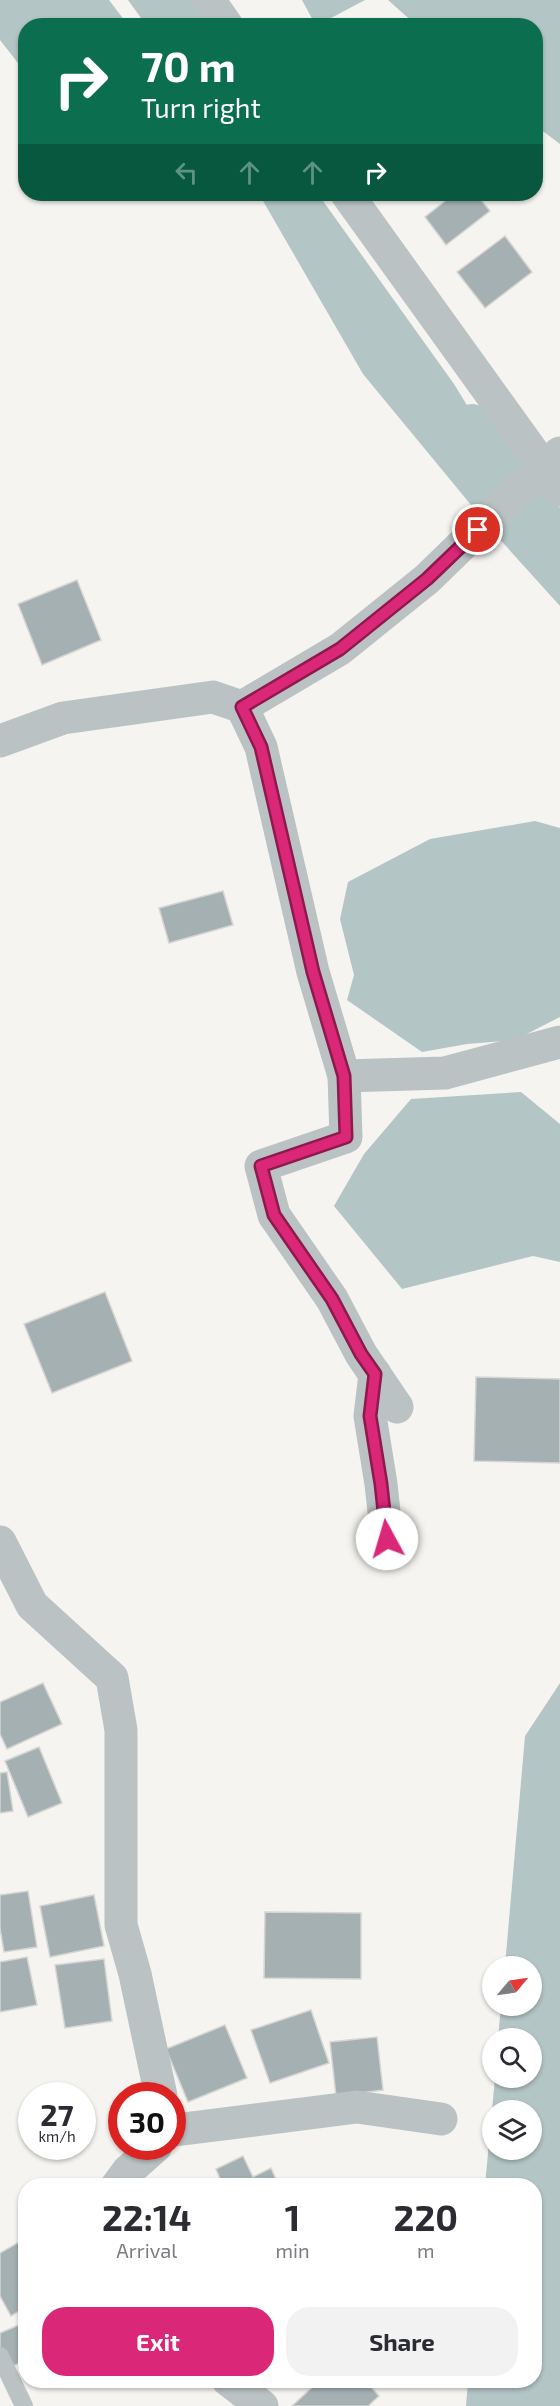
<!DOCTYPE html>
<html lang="en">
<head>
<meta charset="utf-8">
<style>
	body { margin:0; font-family:"Exo 2",sans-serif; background:#f2f2f3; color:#2b2b33; height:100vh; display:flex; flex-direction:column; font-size:22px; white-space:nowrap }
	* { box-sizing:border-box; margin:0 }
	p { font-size:20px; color:#7c7c81 }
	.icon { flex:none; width:33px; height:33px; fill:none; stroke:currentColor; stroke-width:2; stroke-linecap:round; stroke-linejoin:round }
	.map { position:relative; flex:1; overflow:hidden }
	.panel { position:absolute; left:18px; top:2178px; width:524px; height:210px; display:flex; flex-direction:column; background:#fff; border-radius:24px; box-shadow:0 2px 4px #0004 }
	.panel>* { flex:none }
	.top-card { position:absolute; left:18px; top:18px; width:525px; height:183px; border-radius:24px; box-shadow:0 2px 4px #0004; background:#0b6e4f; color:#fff; overflow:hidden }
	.needle { width:39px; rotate:61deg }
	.controls { position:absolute; left:482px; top:1956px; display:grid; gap:12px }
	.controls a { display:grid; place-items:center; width:60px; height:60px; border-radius:50%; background:#fff; box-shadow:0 2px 4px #0004; font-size:30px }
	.speed { position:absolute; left:18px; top:2082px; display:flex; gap:12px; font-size:30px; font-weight:700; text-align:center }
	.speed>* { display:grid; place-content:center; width:78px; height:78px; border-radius:50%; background:#fff; box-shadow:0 2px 4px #0004; line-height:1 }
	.speed small { font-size:15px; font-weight:400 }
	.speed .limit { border:9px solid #d22; background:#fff; color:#111 }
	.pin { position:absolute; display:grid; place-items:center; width:51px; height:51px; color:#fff; margin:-26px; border:3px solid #fff; border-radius:50%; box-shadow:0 2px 6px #0007 }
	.me { position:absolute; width:66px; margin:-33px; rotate:354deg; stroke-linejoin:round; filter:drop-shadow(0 0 4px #0008) }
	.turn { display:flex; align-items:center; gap:21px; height:126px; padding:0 24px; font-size:27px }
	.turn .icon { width:78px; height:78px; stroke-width:2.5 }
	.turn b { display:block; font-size:42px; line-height:51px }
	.lanes { display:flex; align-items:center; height:57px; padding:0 24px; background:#0003; justify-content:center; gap:30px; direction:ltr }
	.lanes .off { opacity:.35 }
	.eta { display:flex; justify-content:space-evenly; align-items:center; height:102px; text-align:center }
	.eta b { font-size:36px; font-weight:700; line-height:42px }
	.cta { display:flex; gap:12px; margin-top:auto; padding:12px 24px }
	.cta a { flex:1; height:69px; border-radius:24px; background:#db2777; color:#fff; font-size:24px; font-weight:700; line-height:69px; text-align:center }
	.cta a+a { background:#f2f2f3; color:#2b2b33 }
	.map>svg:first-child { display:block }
	.water { fill:#b4c5c6 }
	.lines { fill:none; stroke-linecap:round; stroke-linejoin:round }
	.canal { stroke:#b4c5c6; stroke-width:40 }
	.building { fill:#a4b0b2; stroke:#d6d5d4; stroke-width:1.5 }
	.lane { stroke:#bbc2c4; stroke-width:18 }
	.street { stroke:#bbc2c4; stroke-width:33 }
	.route-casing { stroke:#8e194d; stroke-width:15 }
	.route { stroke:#db2777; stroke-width:10 }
</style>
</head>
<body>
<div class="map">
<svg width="560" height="2406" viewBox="0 0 560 2406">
	<rect width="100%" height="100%" fill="#f5f4f1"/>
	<g class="water">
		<path d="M0 0H109L128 25 26 26 25 72 0 40Z"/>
		<path d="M128 0H161L168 12 189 0H193L208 25H146Z"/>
		<path d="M302 0H365L316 26Z"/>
		<path d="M388 0H560V144L536 126V26L416 25Z"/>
		<path d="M259 194H318L454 384 536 518 554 507 560 514V606L495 534 363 374Z"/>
		<path d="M535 821 560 828V1017L515 1040 467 1044 422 1052 347 1000 354 975 340 919 348 882 430 839Z"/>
		<path d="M521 1092 560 1124V1262L533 1256 402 1289 334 1206 364 1154 411 1099Z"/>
		<path d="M560 1683V2406H466L468 2381 534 2380V2186L485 2185 492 2111V2150H531V2110H492L495 2078H531V2038H498L501 2006H531V1966H505L525 1736Z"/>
	</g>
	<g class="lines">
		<g class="canal">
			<path d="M179 0 197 26"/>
			<path d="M472 424 560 541"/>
		</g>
	</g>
	<g class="building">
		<path d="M454 194H476L490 211 446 245 425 217Z"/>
		<path d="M505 236 532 272 485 308 457 272Z"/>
		<path d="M77 580 101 640 42 665 18 604Z"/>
		<path d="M223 891 233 925 169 943 159 908Z"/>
		<path d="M105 1292 132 1361 52 1393 24 1324Z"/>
		<path d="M476 1377 560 1379V1463L474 1461Z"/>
		<path d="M43 1683 62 1724 7 1749 0 1734V1702Z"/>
		<path d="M39 1747 62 1803 28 1817 5 1761Z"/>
		<path d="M7 1772 13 1811 0 1813V1773Z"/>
		<path d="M28 1891 37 1947 4 1952 0 1928V1895Z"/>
		<path d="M94 1895 104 1946 50 1957 40 1906Z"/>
		<path d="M265 1912 361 1913V1979L264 1978Z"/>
		<path d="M27 1957 37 2005 0 2012V1962Z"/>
		<path d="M104 1959 112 2021 65 2028 55 1965Z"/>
		<path d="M311 2010 329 2063 270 2083 251 2030Z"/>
		<path d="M225 2025 247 2078 188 2102 166 2049Z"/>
		<path d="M377 2037 383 2090 336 2096 330 2042Z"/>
		<path d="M243 2156 253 2177 271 2168 279 2186H223L216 2169Z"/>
		<path d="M26 2238V2307L11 2316 0 2296V2253Z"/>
		<path d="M26 2322V2360L9 2368 0 2348V2333Z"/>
		<path d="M320 2380H365L379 2396 368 2406H292Z"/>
	</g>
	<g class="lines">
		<path class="lane" d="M0 2356 24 2406"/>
		<g class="street">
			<path d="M209 0 227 26"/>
			<path d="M347 194 560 490"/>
			<path d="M242 707 340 649 427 579 535 474 560 453"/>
			<path d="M0 741 63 718 213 697 242 707 261 747 313 972 344 1076 346 1137 261 1166 274 1215 332 1299 361 1354 397 1407"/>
			<path d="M344 1076 445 1073 560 1042"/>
			<path d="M375 1374 370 1416 381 1484 387 1539"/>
			<path d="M0 1542 32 1605 112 1678 121 1730V1925L135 1974 161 2096"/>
			<path d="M172 2124 175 2130 357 2107 441 2119"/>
			<path d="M117 2186 128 2171 156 2146"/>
			<path d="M228 2380 262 2406"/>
		</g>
	</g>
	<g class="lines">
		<g class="route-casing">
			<path id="route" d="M387 1539 381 1484 370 1416 375 1374 361 1354 332 1299 274 1215 261 1166 346 1137 344 1076 313 972 261 747 242 707 340 649 427 579 478 530"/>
		</g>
		<use href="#route" class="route"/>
	</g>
</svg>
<div class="controls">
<a><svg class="needle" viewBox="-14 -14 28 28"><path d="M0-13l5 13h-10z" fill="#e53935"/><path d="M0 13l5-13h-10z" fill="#7c7c81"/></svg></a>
<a><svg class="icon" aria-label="search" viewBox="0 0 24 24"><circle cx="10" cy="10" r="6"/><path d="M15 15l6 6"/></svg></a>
<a><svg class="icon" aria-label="layers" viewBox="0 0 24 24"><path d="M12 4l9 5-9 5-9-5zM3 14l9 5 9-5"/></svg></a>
</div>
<div class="speed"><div>27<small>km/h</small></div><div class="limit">30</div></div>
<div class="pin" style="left:478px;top:530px;background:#d93025"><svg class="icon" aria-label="arrive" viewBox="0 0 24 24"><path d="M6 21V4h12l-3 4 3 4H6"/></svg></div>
<svg class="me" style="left:387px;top:1539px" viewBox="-20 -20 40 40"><circle r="19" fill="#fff"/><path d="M0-13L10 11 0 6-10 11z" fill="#db2777"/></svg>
<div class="top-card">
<div class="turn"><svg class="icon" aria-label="right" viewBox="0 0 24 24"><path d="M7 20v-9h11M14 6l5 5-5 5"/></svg><div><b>70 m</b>Turn right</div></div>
<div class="lanes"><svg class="icon off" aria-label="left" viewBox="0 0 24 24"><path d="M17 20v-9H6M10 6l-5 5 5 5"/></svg><svg class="icon off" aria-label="ahead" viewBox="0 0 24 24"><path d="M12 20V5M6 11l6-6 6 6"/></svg><svg class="icon off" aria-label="ahead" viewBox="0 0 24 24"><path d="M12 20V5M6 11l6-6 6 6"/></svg><svg class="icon" aria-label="right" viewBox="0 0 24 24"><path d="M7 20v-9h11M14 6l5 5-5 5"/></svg></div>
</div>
<section class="panel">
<div class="eta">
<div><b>22:14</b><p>Arrival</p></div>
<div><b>1</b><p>min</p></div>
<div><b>220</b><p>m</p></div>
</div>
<div class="cta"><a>Exit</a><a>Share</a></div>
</section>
</div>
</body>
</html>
